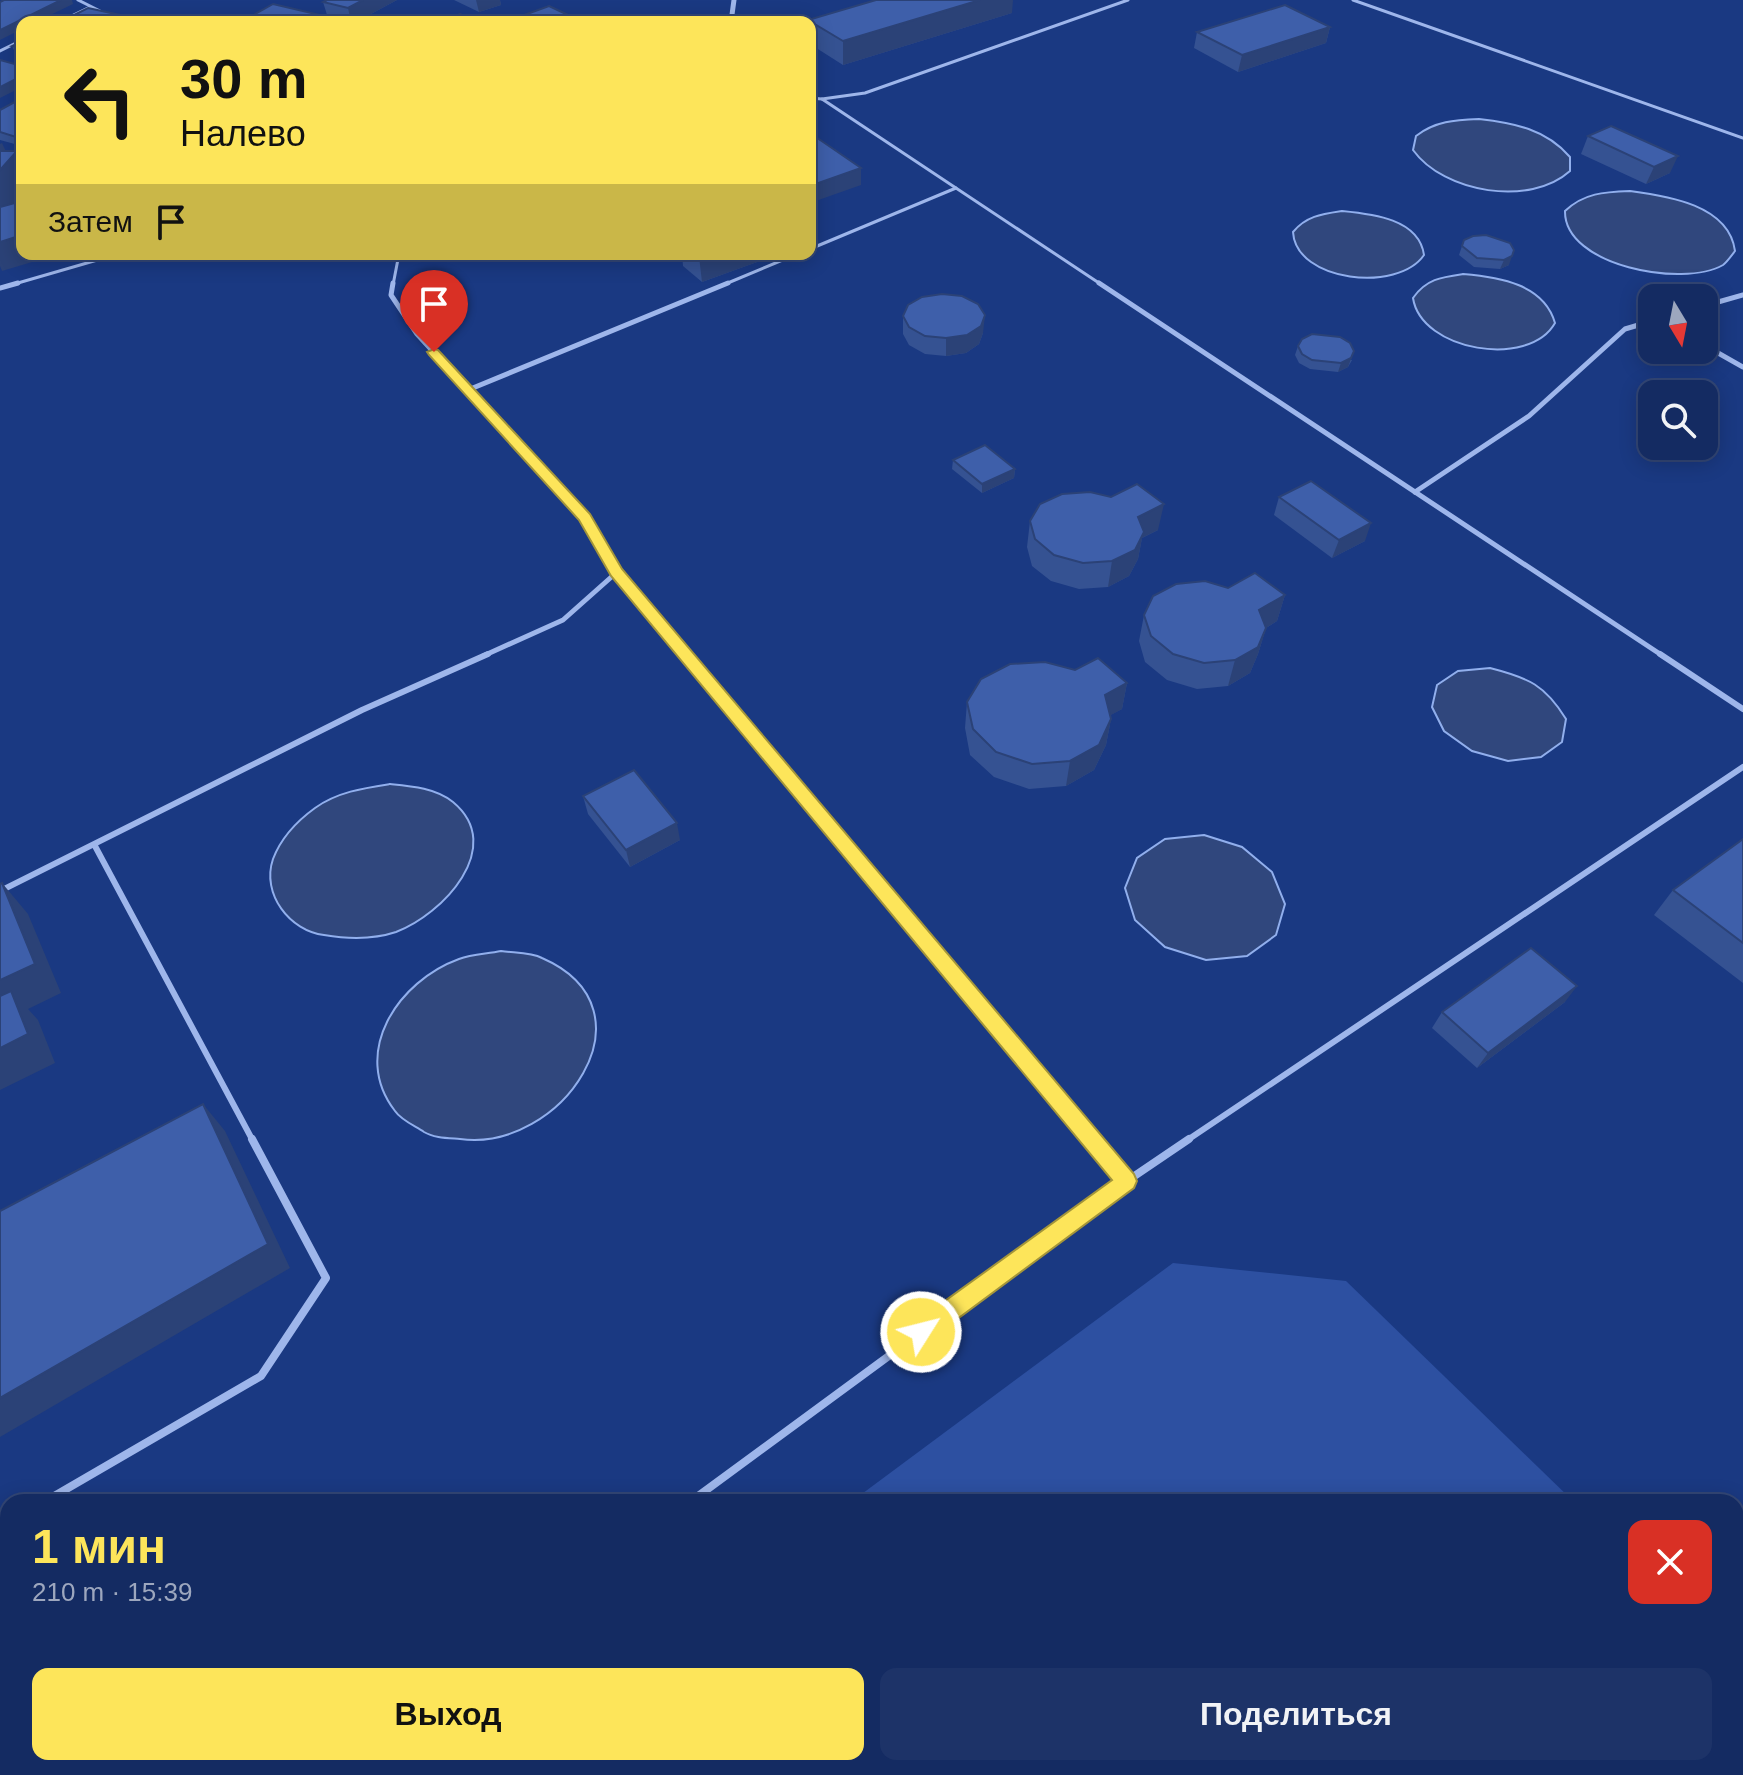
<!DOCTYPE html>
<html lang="ru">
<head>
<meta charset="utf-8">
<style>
	body { margin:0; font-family:Arial,sans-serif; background:#1d3368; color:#f1f3f6; height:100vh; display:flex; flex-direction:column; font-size:30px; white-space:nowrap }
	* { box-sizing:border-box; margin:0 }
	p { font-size:26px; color:#9da7be }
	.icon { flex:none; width:44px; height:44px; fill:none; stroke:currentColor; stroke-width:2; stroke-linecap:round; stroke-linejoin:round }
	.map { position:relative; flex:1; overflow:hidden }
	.panel { position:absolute; left:0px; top:1494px; width:1744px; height:282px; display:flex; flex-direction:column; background:#142b62; border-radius:24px 24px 0 0; box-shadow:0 4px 20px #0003,0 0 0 2px #334777 }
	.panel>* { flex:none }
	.top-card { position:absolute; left:16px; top:16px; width:800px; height:244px; border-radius:16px; box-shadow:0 4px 20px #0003,0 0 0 2px #334777; background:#fde55a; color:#111; overflow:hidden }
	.needle { width:52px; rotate:170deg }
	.buttons { position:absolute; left:1638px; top:284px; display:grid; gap:16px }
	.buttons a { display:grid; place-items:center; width:80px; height:80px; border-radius:16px; background:#142b62; box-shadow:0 4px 20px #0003,0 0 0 2px #334777; font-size:40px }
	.pin { position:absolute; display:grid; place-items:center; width:68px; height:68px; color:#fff; margin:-82px -34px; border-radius:50% 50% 50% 0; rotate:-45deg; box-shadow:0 0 8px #0007 }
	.pin .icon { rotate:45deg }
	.me { position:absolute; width:88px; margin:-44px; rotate:54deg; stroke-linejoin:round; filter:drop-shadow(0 0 6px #0008) }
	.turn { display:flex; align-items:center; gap:28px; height:168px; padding:0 32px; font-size:36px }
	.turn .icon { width:104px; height:104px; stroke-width:2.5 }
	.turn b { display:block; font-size:56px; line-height:68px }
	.then { display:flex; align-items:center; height:76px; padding:0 32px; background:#0003; gap:16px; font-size:30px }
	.round { display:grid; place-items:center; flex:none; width:84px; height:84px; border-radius:16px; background:#1d3368 }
	.headline { display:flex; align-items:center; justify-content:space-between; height:136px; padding:0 32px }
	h1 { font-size:48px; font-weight:800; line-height:60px; color:#fde55a }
	.primary-button { display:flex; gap:16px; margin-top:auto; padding:16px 32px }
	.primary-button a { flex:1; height:92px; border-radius:16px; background:#fde55a; color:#111; font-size:32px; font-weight:800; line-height:92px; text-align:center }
	.primary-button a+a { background:#1d3368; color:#f1f3f6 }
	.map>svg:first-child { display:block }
	.green { fill:#2d50a1 }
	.water { fill:#30477d; stroke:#91afed; stroke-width:2 }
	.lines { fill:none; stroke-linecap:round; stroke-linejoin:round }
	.service-far3 { stroke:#9eb6eb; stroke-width:3 }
	.service-far2 { stroke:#9eb6eb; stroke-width:5 }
	.service-far1 { stroke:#9eb6eb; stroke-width:6 }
	.service { stroke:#9eb6eb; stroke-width:8 }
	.minor { stroke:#9eb6eb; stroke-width:5 }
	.wall { fill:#355292 }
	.shaded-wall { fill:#2b4277 }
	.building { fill:#3e5faa; stroke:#2b4277; stroke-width:2 }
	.route { fill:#fde55a; stroke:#a4953a; stroke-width:2 }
</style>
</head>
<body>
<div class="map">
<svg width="1743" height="1775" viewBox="0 0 1743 1775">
	<rect width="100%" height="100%" fill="#1a3982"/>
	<g class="green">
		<path d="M1173 1263 1346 1281 1574 1502H851Z"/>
		<path d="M1736 1659 1743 1665V1775H484L493 1768H1736Z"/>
	</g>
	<g class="water">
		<path d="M1479 119C1514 123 1546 129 1570 157V171C1530 207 1444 193 1413 150L1416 136C1435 121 1455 120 1479 119Z"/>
		<path d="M1630 191C1668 196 1729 205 1735 251 1732 255 1727 262 1723 265 1683 288 1564 266 1565 211 1584 193 1604 192 1630 191Z"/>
		<path d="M1342 211C1373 214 1419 219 1424 255 1398 293 1296 282 1293 232 1306 216 1322 214 1342 211Z"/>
		<path d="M1463 274C1499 277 1544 284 1555 323 1529 369 1421 351 1413 298 1426 279 1442 277 1463 274Z"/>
		<path d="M1490 668C1529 678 1545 685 1566 719L1562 742 1541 757 1508 761 1472 751 1444 731 1432 707 1437 685 1458 671Z"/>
		<path d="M390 784C411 786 436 788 453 802 507 847 442 915 396 932 372 940 348 939 324 935 290 931 261 894 273 859 281 838 297 821 315 808 337 792 364 788 390 784Z"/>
		<path d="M1204 835 1242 847 1272 872 1285 904 1276 935 1247 956 1206 960 1165 947 1135 920 1125 888 1137 858 1165 839Z"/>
		<path d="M501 951C514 953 531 952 542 958 661 1010 560 1153 460 1139 448 1138 434 1138 424 1132 415 1126 401 1120 395 1111 350 1053 398 981 459 959 472 954 487 954 501 951Z"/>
	</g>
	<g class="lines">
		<g class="service-far3">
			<path d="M78 0 100 11"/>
			<path d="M1353 0 1743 138"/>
			<path d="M393 18 394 22"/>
			<path d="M59 22 90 7"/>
			<path d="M0 51 22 40"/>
			<path d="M810 98 822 99 1102 285"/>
			<path d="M822 99 865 93 1128 0"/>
			<path d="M810 249 956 188"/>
			<path d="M11 285 118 254"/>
			<path d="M393 285 399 254"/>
			<path d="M723 285 797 254"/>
		</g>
		<g class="service-far2">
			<path d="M393 283 391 295 417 334 585 517 617 572 563 620 483 656"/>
			<path d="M1099 283 1663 656"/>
			<path d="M0 288 18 283"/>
			<path d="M1704 306 1743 295"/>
			<path d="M1704 345 1743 367"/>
			<path d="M468 390 728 283"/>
			<path d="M1415 492 1529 416 1625 329 1652 321"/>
			<path d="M617 572 687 656"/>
		</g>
		<g class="service-far1">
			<path d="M685 654 1094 1141"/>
			<path d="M1660 654 1743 709"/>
			<path d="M95 846 253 1141"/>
			<path d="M0 891 362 710 488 654"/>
			<path d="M1186 1141 1743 767"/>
		</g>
		<g class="service">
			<path d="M1092 1139 1127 1181"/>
			<path d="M44 1502 261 1376 326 1278 252 1139"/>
			<path d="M690 1502 1127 1181 1189 1139"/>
			<path d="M0 1527 8 1523"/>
			<path d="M318 1775 328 1768"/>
		</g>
		<path class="minor" d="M731 22 734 0"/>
	</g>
	<g class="wall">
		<path d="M397 0 356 22H343L328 18 323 2Z"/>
		<path d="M454 0H500L501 5 479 12Z"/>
		<path d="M1012 13 843 65 810 44V22H808V20Z"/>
		<path d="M1330 27 1326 43 1238 72 1194 48 1197 32Z"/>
		<path d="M22 41V55L16 54 12 46Z"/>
		<path d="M22 98V146L0 140V110Z"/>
		<path d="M1588 136 1670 173 1646 184 1581 154Z"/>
		<path d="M1486 235 1509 265 1500 269 1474 267 1459 255 1464 240Z"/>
		<path d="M682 254H779L702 282 683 266Z"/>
		<path d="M903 316 983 333 979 344 966 353 946 356 925 354 909 345 903 334Z"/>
		<path d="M1298 346 1352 360 1348 367 1338 372 1310 369 1299 363 1295 355Z"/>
		<path d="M953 460 1015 469 1014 478 982 493 952 469Z"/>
		<path d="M1279 497 1365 541 1332 558 1274 515Z"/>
		<path d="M1030 521 1158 530 1142 538 1138 559 1129 576 1108 587 1079 589 1051 581 1032 566 1027 547Z"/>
		<path d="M1228 588 1285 595 1277 621 1266 628 1258 654 1250 673 1228 686 1197 689 1167 680 1145 662 1139 641 1144 615Z"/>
		<path d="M1075 670 1127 683 1122 709 1110 715 1111 719 1106 745 1094 770 1066 786 1029 789 994 777 970 755 965 728 967 702Z"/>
		<path d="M583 796 680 840 630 867 588 814Z"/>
		<path d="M1743 839V983L1654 915 1673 890Z"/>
		<path d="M1565 1002 1477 1068 1432 1028 1442 1012Z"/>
	</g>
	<g class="shaded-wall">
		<path d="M61 0H72L73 4 36 22H22V29L0 40V30Z"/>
		<path d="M363 0H397L356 22H351L348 8Z"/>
		<path d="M476 0H500L501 5 479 12Z"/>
		<path d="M980 0H1013L1012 13 843 65V41Z"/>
		<path d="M320 15 322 22H307Z"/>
		<path d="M1330 27 1326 43 1238 72 1242 55Z"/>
		<path d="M22 76V87L0 98V87Z"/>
		<path d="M2 143 10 160 17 151 22 161V196L0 221V144Z"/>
		<path d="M1678 156 1670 173 1646 184 1654 167Z"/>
		<path d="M861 168V185L810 203V186Z"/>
		<path d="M22 235V254H59L2 271 0 266V242Z"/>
		<path d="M705 254H779L702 282 699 256Z"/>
		<path d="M1512 256 1509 265 1500 269 1504 260Z"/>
		<path d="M985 315 983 333 979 344 966 353 946 356V338Z"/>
		<path d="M1354 351 1348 367 1338 372 1341 363Z"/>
		<path d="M1015 469 1014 478 982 493V484Z"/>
		<path d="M1164 504 1158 530 1142 538 1138 559 1129 576 1108 587 1112 561 1138 517Z"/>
		<path d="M1371 523 1365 541 1332 558 1339 540Z"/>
		<path d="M1285 595 1277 621 1266 628 1258 654 1250 673 1228 686 1235 660 1259 610Z"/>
		<path d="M1127 683 1122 709 1100 721 1105 695Z"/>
		<path d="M1111 719 1106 745 1094 770 1066 786 1070 761Z"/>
		<path d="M677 823 680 840 630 867 626 850Z"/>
		<path d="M2 883 28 914 61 993 28 1009 38 1020 55 1063 0 1090V980Z"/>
		<path d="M1577 986 1565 1002 1477 1068 1488 1053Z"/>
		<path d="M203 1104 225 1131 290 1268 0 1437V1398Z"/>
	</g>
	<g class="building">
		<path d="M4 0H61L0 30V2Z"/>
		<path d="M327 0H363L348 8 323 2Z"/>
		<path d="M876 0H980L843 41 808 20Z"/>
		<path d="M273 4 320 15 307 22H241Z"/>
		<path d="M1285 5 1330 27 1242 55 1197 32Z"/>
		<path d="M549 6 583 22H524L516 18Z"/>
		<path d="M88 8 134 18 127 22H60Z"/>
		<path d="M460 14 477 22H438Z"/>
		<path d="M22 41V48L12 46Z"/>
		<path d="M0 60 22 66V76L0 87Z"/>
		<path d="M22 98V136L19 138 0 132V110Z"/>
		<path d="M1611 126 1678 156 1654 167 1588 136Z"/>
		<path d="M810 133 861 168 810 186Z"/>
		<path d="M0 151H17L0 170Z"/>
		<path d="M22 201V235L0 242V207Z"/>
		<path d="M1486 235 1510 243 1514 250 1512 256 1504 260 1477 258 1462 246 1464 240 1473 236Z"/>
		<path d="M942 294 962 296 978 304 985 315 981 326 967 335 946 338 925 336 909 327 903 316 908 305 922 297Z"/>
		<path d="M1312 334 1340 337 1350 343 1354 351 1351 358 1341 363 1312 360 1302 354 1298 346 1302 339Z"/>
		<path d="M985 445 1015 469 982 484 953 460Z"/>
		<path d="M1311 481 1371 523 1339 540 1279 497Z"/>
		<path d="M1137 484 1164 504 1138 517 1144 532 1135 550 1112 561 1083 563 1054 555 1035 539 1030 521 1040 504 1062 494 1090 492 1111 497Z"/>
		<path d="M1255 573 1285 595 1259 610 1266 628 1258 647 1235 660 1204 663 1173 654 1151 636 1144 615 1153 596 1176 584 1205 581 1228 588Z"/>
		<path d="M1098 658 1127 683 1105 695 1111 719 1099 745 1070 761 1032 764 996 752 973 729 967 702 981 679 1010 664 1045 662 1075 670Z"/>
		<path d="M634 770 677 823 626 850 583 796Z"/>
		<path d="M1743 839V943L1673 890Z"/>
		<path d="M2 883 35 964 0 980V884Z"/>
		<path d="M1531 948 1577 986 1488 1053 1442 1012Z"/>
		<path d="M11 991 28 1034 0 1048V996Z"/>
		<path d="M203 1104 268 1244 0 1398V1211Z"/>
	</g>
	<path class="route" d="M434 349 438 350 590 514 622 569 1134 1174 1137 1181 1134 1188 929 1340 921 1343 913 1340 910 1332 913 1324 1112 1180 611 576 579 520 429 355 427 352Z"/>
</svg>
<div class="buttons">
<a><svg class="needle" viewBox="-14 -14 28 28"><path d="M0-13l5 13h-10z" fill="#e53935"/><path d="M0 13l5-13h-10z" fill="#9da7be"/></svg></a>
<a><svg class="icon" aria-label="search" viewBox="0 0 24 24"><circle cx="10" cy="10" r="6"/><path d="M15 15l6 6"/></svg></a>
</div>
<div class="pin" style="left:434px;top:352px;background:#d93025"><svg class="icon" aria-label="arrive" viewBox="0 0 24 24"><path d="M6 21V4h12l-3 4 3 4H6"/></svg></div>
<svg class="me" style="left:921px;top:1332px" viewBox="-20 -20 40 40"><circle r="17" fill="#fde55a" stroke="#fff" stroke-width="3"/><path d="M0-11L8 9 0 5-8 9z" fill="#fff"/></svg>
<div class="top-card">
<div class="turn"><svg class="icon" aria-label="left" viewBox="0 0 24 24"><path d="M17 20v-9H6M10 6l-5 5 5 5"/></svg><div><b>30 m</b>Налево</div></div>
<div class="then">Затем<svg class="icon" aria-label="arrive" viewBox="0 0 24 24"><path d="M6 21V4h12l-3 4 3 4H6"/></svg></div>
</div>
<section class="panel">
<div class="headline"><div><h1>1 мин</h1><p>210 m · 15:39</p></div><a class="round" style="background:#d93025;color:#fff"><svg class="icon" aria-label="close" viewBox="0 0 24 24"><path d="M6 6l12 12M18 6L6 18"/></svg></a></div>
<div class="primary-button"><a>Выход</a><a>Поделиться</a></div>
</section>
</div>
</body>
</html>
